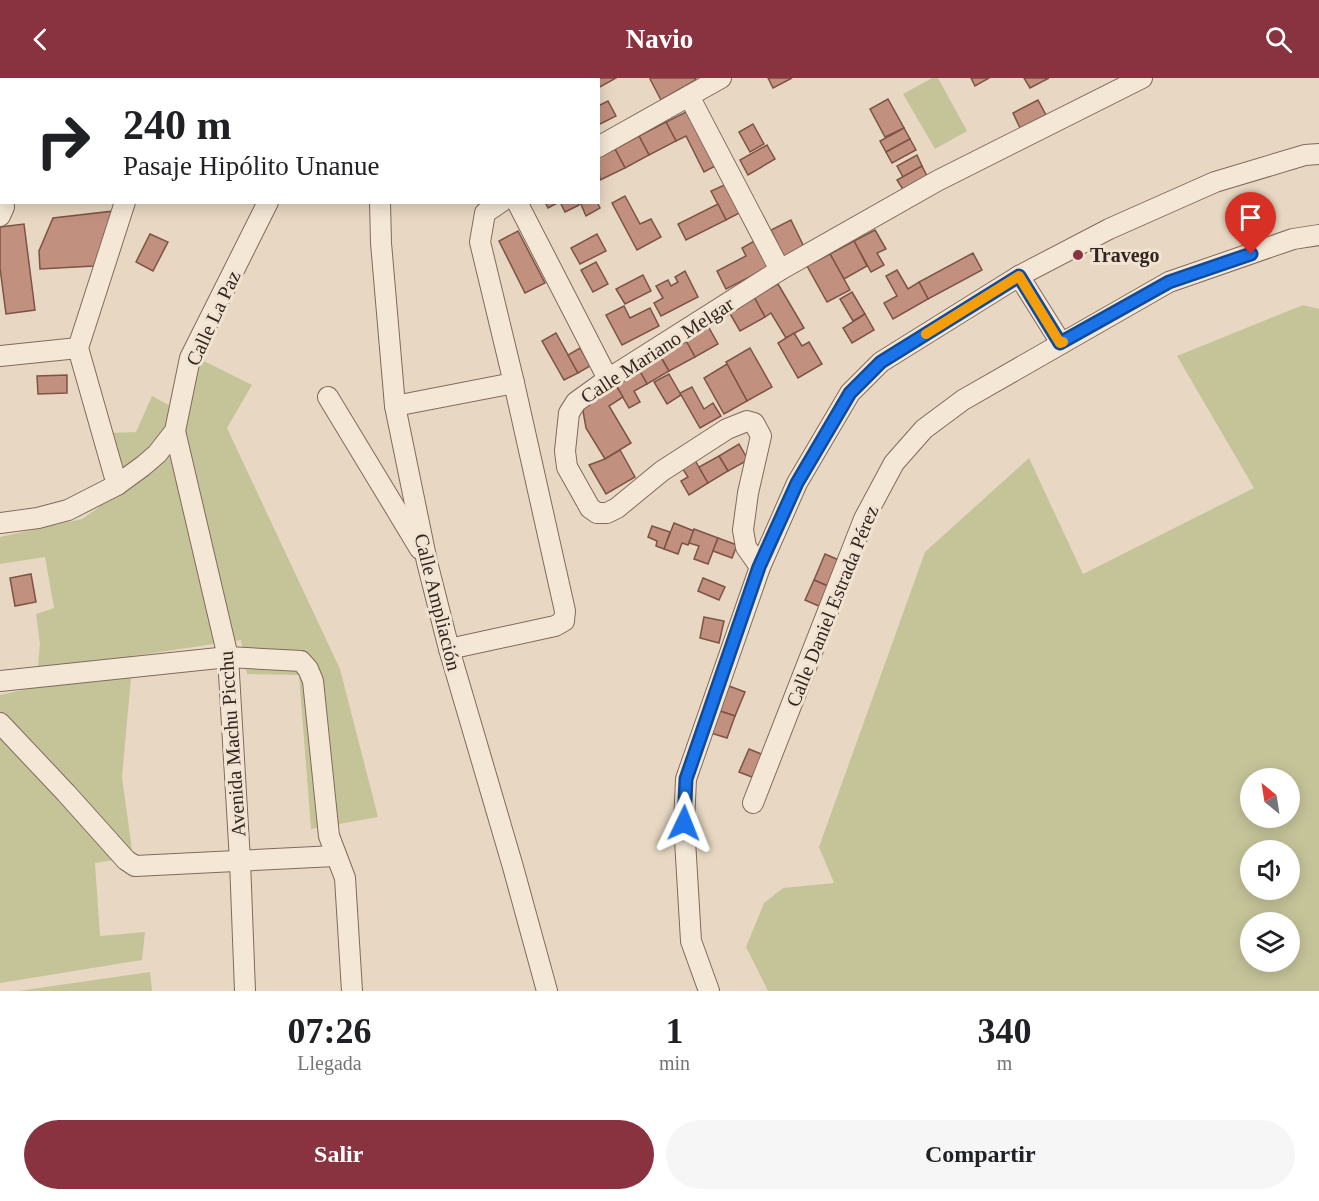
<!DOCTYPE html>
<html lang="es">
<head>
<meta charset="utf-8">
<style>
	body { margin:0; font-family:"Times New Roman",serif; background:#f6f6f6; color:#202124; height:100vh; display:flex; flex-direction:column; font-size:22px; white-space:nowrap }
	* { box-sizing:border-box; margin:0 }
	p { font-size:20px; color:#757577 }
	.icon { flex:none; width:33px; height:33px; fill:none; stroke:currentColor; stroke-width:2; stroke-linecap:round; stroke-linejoin:round }
	.map { position:relative; height:913px; overflow:hidden }
	.side { display:flex; flex-direction:column; background:#fff; flex:1 }
	.side>* { flex:none }
	.hud { position:absolute; left:0px; top:0px; width:600px; height:126px; box-shadow:0 3px 15px #0003; background:#fff; color:#202124; overflow:hidden }
	.needle { width:39px; rotate:330deg }
	.fabs { position:absolute; left:1240px; top:690px; display:grid; gap:12px }
	.fabs a { display:grid; place-items:center; width:60px; height:60px; border-radius:50%; background:#fff; box-shadow:0 3px 15px #0003; font-size:30px }
	.pin { position:absolute; display:grid; place-items:center; width:51px; height:51px; color:#fff; margin:-62px -26px; border-radius:50% 50% 50% 0; rotate:-45deg; box-shadow:0 0 6px #0007 }
	.pin .icon { rotate:45deg }
	.me { position:absolute; width:66px; margin:-33px; rotate:2deg; stroke-linejoin:round; filter:drop-shadow(0 0 4px #0008) }
	.turn { display:flex; align-items:center; gap:21px; height:126px; padding:0 24px; font-size:27px }
	.turn .icon { width:78px; height:78px; stroke-width:2.5 }
	.turn b { display:block; font-size:42px; line-height:51px }
	.eta { display:flex; justify-content:space-evenly; align-items:center; height:102px; text-align:center }
	.eta b { font-size:36px; font-weight:600; line-height:42px }
	.button { display:flex; gap:12px; margin-top:auto; padding:12px 24px }
	.button a { flex:1; height:69px; border-radius:36px; background:#893340; color:#fff; font-size:24px; font-weight:600; line-height:69px; text-align:center }
	.button a+a { background:#f6f6f6; color:#202124 }
	header { display:flex; justify-content:space-between; align-items:center; height:78px; padding:0 24px; background:#893340; color:#fff; font-size:27px; font-weight:600 }
	.map>svg:first-child { display:block }
	.green { fill:#c5c499; fill-rule:evenodd }
	.building { fill:#c2907e; stroke:#7d5345; stroke-width:1.5 }
	.lines { fill:none; stroke-linecap:round; stroke-linejoin:round }
	.minor-casing { stroke:#816a5c; stroke-width:22 }
	.minor { stroke:#f4e7d6; stroke-width:20 }
	.route-casing { stroke:#114b97; stroke-width:15 }
	.route { stroke:#1a73e8; stroke-width:10 }
	.slow { stroke:#f59e0b; stroke-width:10 }
	.poi-dot { fill:#893340; stroke:#f1e3d2; stroke-width:2 }
	.labels { text-anchor:middle; stroke-width:6; stroke-linejoin:round; paint-order:stroke }
	.poi-label { font-size:20px; font-weight:bold; fill:#32251f; stroke:#f1e3d2; text-anchor:start }
	.street-label { font-size:20px; fill:#32251f; stroke:#f1e3d2 }
</style>
</head>
<body>
<header><svg class="icon" aria-label="back" viewBox="0 0 24 24"><path d="M15 5l-7 7 7 7"/></svg>Navio<svg class="icon" aria-label="search" viewBox="0 0 24 24"><circle cx="10" cy="10" r="6"/><path d="M15 15l6 6"/></svg></header>
<div class="map">
<svg width="1319" height="913" viewBox="0 0 1319 913">
	<rect width="100%" height="100%" fill="#e8d8c3"/>
	<g class="green">
		<path d="M932 0H938L967 53 935 71 903 16Z"/>
		<path d="M1303 227 1319 231V913H768L746 869 764 825 783 810 834 805 819 769 925 474 1029 380 1083 496 1254 410 1177 278ZM1290 700V740H1251V700ZM1251 772H1290V812H1251ZM1251 844H1290V884H1251Z"/>
		<path d="M198 280 252 307 227 350 340 591 378 739 311 751 299 597 247 596 241 562 133 578 122 699 133 779 95 785 100 858 145 854 142 882 0 905V617L36 609 40 566 36 536 54 530 45 479 0 486V459L82 441 98 430 119 390 107 355 136 354 152 318 174 330Z"/>
		<path d="M150 894 152 913H18Z"/>
	</g>
	<g class="building">
		<path d="M78 0H129L128 2Z"/>
		<path d="M260 0H296L298 2H259Z"/>
		<path d="M593 0H616L598 10V2Z"/>
		<path d="M651 0H696L694 3 661 22 650 1Z"/>
		<path d="M768 0H792L773 10Z"/>
		<path d="M971 0H989L975 8Z"/>
		<path d="M1024 0H1049L1030 10Z"/>
		<path d="M888 21 904 50 885 59 870 31Z"/>
		<path d="M1038 22 1046 37 1020 50 1013 35Z"/>
		<path d="M608 23 616 38 598 47V28Z"/>
		<path d="M692 31 719 86 704 94 686 58 676 63 666 44Z"/>
		<path d="M666 44 676 63 649 77 639 58Z"/>
		<path d="M753 46 764 66 750 74 739 54Z"/>
		<path d="M904 50 910 61 886 74 880 63Z"/>
		<path d="M639 58 649 77 625 90 615 71Z"/>
		<path d="M910 61 916 72 892 85 886 74Z"/>
		<path d="M767 67 775 81 748 97 740 82Z"/>
		<path d="M615 71 625 90 600 102 598 79Z"/>
		<path d="M917 77 922 88 903 99 897 88Z"/>
		<path d="M922 88 928 100 904 113 897 102Z"/>
		<path d="M731 104 745 132 726 142 711 113Z"/>
		<path d="M625 118 640 146 651 141 661 159 637 172 612 125Z"/>
		<path d="M545 124H559L548 130Z"/>
		<path d="M560 124H578L579 127 565 134Z"/>
		<path d="M580 124H597L600 130 586 138Z"/>
		<path d="M718 126 726 142 686 162 678 146Z"/>
		<path d="M114 133 94 188 40 191 39 173 53 140Z"/>
		<path d="M791 142 805 171 785 181 771 152Z"/>
		<path d="M24 146 35 232 6 236 0 190V149Z"/>
		<path d="M875 152 886 171 877 175 884 187 871 194 854 163Z"/>
		<path d="M518 153 545 205 525 215 499 163Z"/>
		<path d="M150 156 168 164 153 193 136 184Z"/>
		<path d="M597 156 606 173 580 186 571 170Z"/>
		<path d="M756 162 769 189 726 211 717 193 746 178 742 170Z"/>
		<path d="M854 163 867 188 844 201 830 176Z"/>
		<path d="M973 175 982 192 928 221 919 204Z"/>
		<path d="M830 176 850 212 827 224 807 188Z"/>
		<path d="M596 184 608 206 593 214 581 192Z"/>
		<path d="M897 192 908 211 919 204 928 221 893 241 884 225 897 218 886 198Z"/>
		<path d="M685 193 698 219 661 238 654 225 663 220 656 208 668 202 671 208 678 204 675 199Z"/>
		<path d="M643 197 651 213 625 226 616 211Z"/>
		<path d="M778 206 804 250 786 260 771 235 765 239 754 219Z"/>
		<path d="M852 214 865 236 853 243 840 221Z"/>
		<path d="M754 219 765 239 740 253 729 234Z"/>
		<path d="M624 228 630 240 650 230 659 248 622 267 606 237Z"/>
		<path d="M865 236 874 252 852 265 843 250Z"/>
		<path d="M708 248 718 266 695 279 685 261Z"/>
		<path d="M556 255 578 295 564 302 542 263Z"/>
		<path d="M794 255 802 268 809 264 822 286 798 300 778 265Z"/>
		<path d="M685 261 695 279 669 293 659 276Z"/>
		<path d="M580 270 590 288 578 295 568 277Z"/>
		<path d="M750 270 772 309 747 323 726 284Z"/>
		<path d="M659 276 669 293 647 306 637 288Z"/>
		<path d="M727 286 747 323 724 336 704 300Z"/>
		<path d="M637 288 647 306 634 313 640 324 629 330 613 302Z"/>
		<path d="M669 296 681 317 667 326 654 304Z"/>
		<path d="M67 297V315L38 316 37 298Z"/>
		<path d="M613 302 623 319 609 328 631 365 605 381 586 350 583 333 587 322Z"/>
		<path d="M692 309 704 331 713 325 721 338 700 350 680 315Z"/>
		<path d="M739 366 748 382 728 393 719 378Z"/>
		<path d="M620 372 635 399 606 416 589 387 605 381Z"/>
		<path d="M692 377 708 405 689 417 681 403 688 399 679 385Z"/>
		<path d="M719 378 728 393 708 405 699 389Z"/>
		<path d="M674 445 694 453 688 467 682 465 678 476 664 471Z"/>
		<path d="M652 448 670 454 664 471 656 468 657 463 648 459Z"/>
		<path d="M694 451 718 460 708 486 694 481 699 468 689 465Z"/>
		<path d="M718 460 737 467 732 480 713 473Z"/>
		<path d="M825 476 841 483 830 509 814 502Z"/>
		<path d="M31 496 36 524 15 528 10 500Z"/>
		<path d="M703 500 725 509 719 522 698 513Z"/>
		<path d="M814 502 830 509 821 529 805 522Z"/>
		<path d="M704 539 724 543 719 565 700 560Z"/>
		<path d="M729 608 745 614 735 638 720 633Z"/>
		<path d="M720 633 735 638 727 660 711 655Z"/>
		<path d="M749 671 766 678 757 701 739 694Z"/>
	</g>
	<g class="lines">
		<g class="minor-casing">
			<g id="minor">
				<path d="M376 0V2"/>
				<path d="M188 2V0"/>
				<path d="M329 2 330 0"/>
				<path d="M486 2V0"/>
				<path d="M689 18 780 192"/>
				<path d="M598 69 721 0"/>
				<path d="M0 93 2 107"/>
				<path d="M380 124 381 165 395 328 427 484 449 571 513 789 547 913"/>
				<path d="M517 124 608 301"/>
				<path d="M0 138 4 129 3 124"/>
				<path d="M1019 198 1061 265"/>
				<path d="M0 278 78 270"/>
				<path d="M328 319 420 471"/>
				<path d="M395 328 514 305"/>
				<path d="M175 353 228 579 240 783 245 913"/>
				<path d="M117 407 143 388 157 376 175 353 190 280 268 124"/>
				<path d="M0 445 38 440 68 432 117 407 78 270 125 124"/>
				<path d="M760 489 746 469 743 452 748 415 761 358 754 345 747 343 727 351 662 393 617 430 607 435H597L590 430 567 389 565 373 569 335 576 324 608 301 780 192 937 103 1142 0"/>
				<path d="M449 571 555 548 564 543 565 533 514 305 480 164 485 135 501 124"/>
				<path d="M0 603 228 579 301 583 308 591 313 603 329 758 345 800 352 913"/>
				<path d="M0 645 66 715 126 782 135 788 335 778"/>
				<path d="M753 725 864 441 894 385 924 351 963 322 1169 204 1293 161 1319 157"/>
				<path d="M709 913 691 863 684 745 686 701 760 489 797 405 850 315 881 284 1019 198 1109 151 1215 104 1305 77 1319 76"/>
			</g>
		</g>
		<use href="#minor" class="minor"/>
	</g>
	<g class="lines">
		<g class="route-casing">
			<path id="route" d="M684 745 686 701 759 489 797 405 850 315 881 284 1019 198 1060 265 1169 204 1251 176"/>
		</g>
		<use href="#route" class="route"/>
		<path class="slow" d="M926 256 1019 198 1060 265 1063 264"/>
	</g>
	<circle class="poi-dot" cx="1078" cy="177" r="6"/>
	<g class="labels">
		<g class="poi-label">
			<text x="1090" y="184">Travego</text>
		</g>
		<g class="street-label">
			<text transform="translate(213 240) rotate(-65)" y="7">Calle La Paz</text>
			<text transform="translate(657 272) rotate(-33)" y="7">Calle Mariano Melgar</text>
			<text transform="translate(438 524) rotate(76)" y="7">Calle Ampliación</text>
			<text transform="translate(832 528) rotate(-68)" y="7">Calle Daniel Estrada Pérez</text>
			<text transform="translate(232 666) rotate(-94)" y="7">Avenida Machu Picchu</text>
		</g>
	</g>
</svg>
<div class="fabs">
<a><svg class="needle" viewBox="-14 -14 28 28"><path d="M0-13l5 13h-10z" fill="#e53935"/><path d="M0 13l5-13h-10z" fill="#757577"/></svg></a>
<a><svg class="icon" aria-label="sound" viewBox="0 0 24 24"><path d="M4 9h4l5-4v14l-5-4H4zM17 9q2 3 0 6"/></svg></a>
<a><svg class="icon" aria-label="layers" viewBox="0 0 24 24"><path d="M12 4l9 5-9 5-9-5zM3 14l9 5 9-5"/></svg></a>
</div>
<div class="pin" style="left:1251px;top:176px;background:#d93025"><svg class="icon" aria-label="arrive" viewBox="0 0 24 24"><path d="M6 21V4h12l-3 4 3 4H6"/></svg></div>
<svg class="me" style="left:684px;top:745px" viewBox="-20 -20 40 40"><path d="M0-17L14 15 0 8-14 15z" fill="#1a73e8" stroke="#fff" stroke-width="4"/></svg>
<div class="hud">
<div class="turn"><svg class="icon" aria-label="right" viewBox="0 0 24 24"><path d="M7 20v-9h11M14 6l5 5-5 5"/></svg><div><b>240 m</b>Pasaje Hipólito Unanue</div></div>
</div>
</div>
<section class="side">
<div class="eta">
<div><b>07:26</b><p>Llegada</p></div>
<div><b>1</b><p>min</p></div>
<div><b>340</b><p>m</p></div>
</div>
<div class="button"><a>Salir</a><a>Compartir</a></div>
</section>
</body>
</html>
